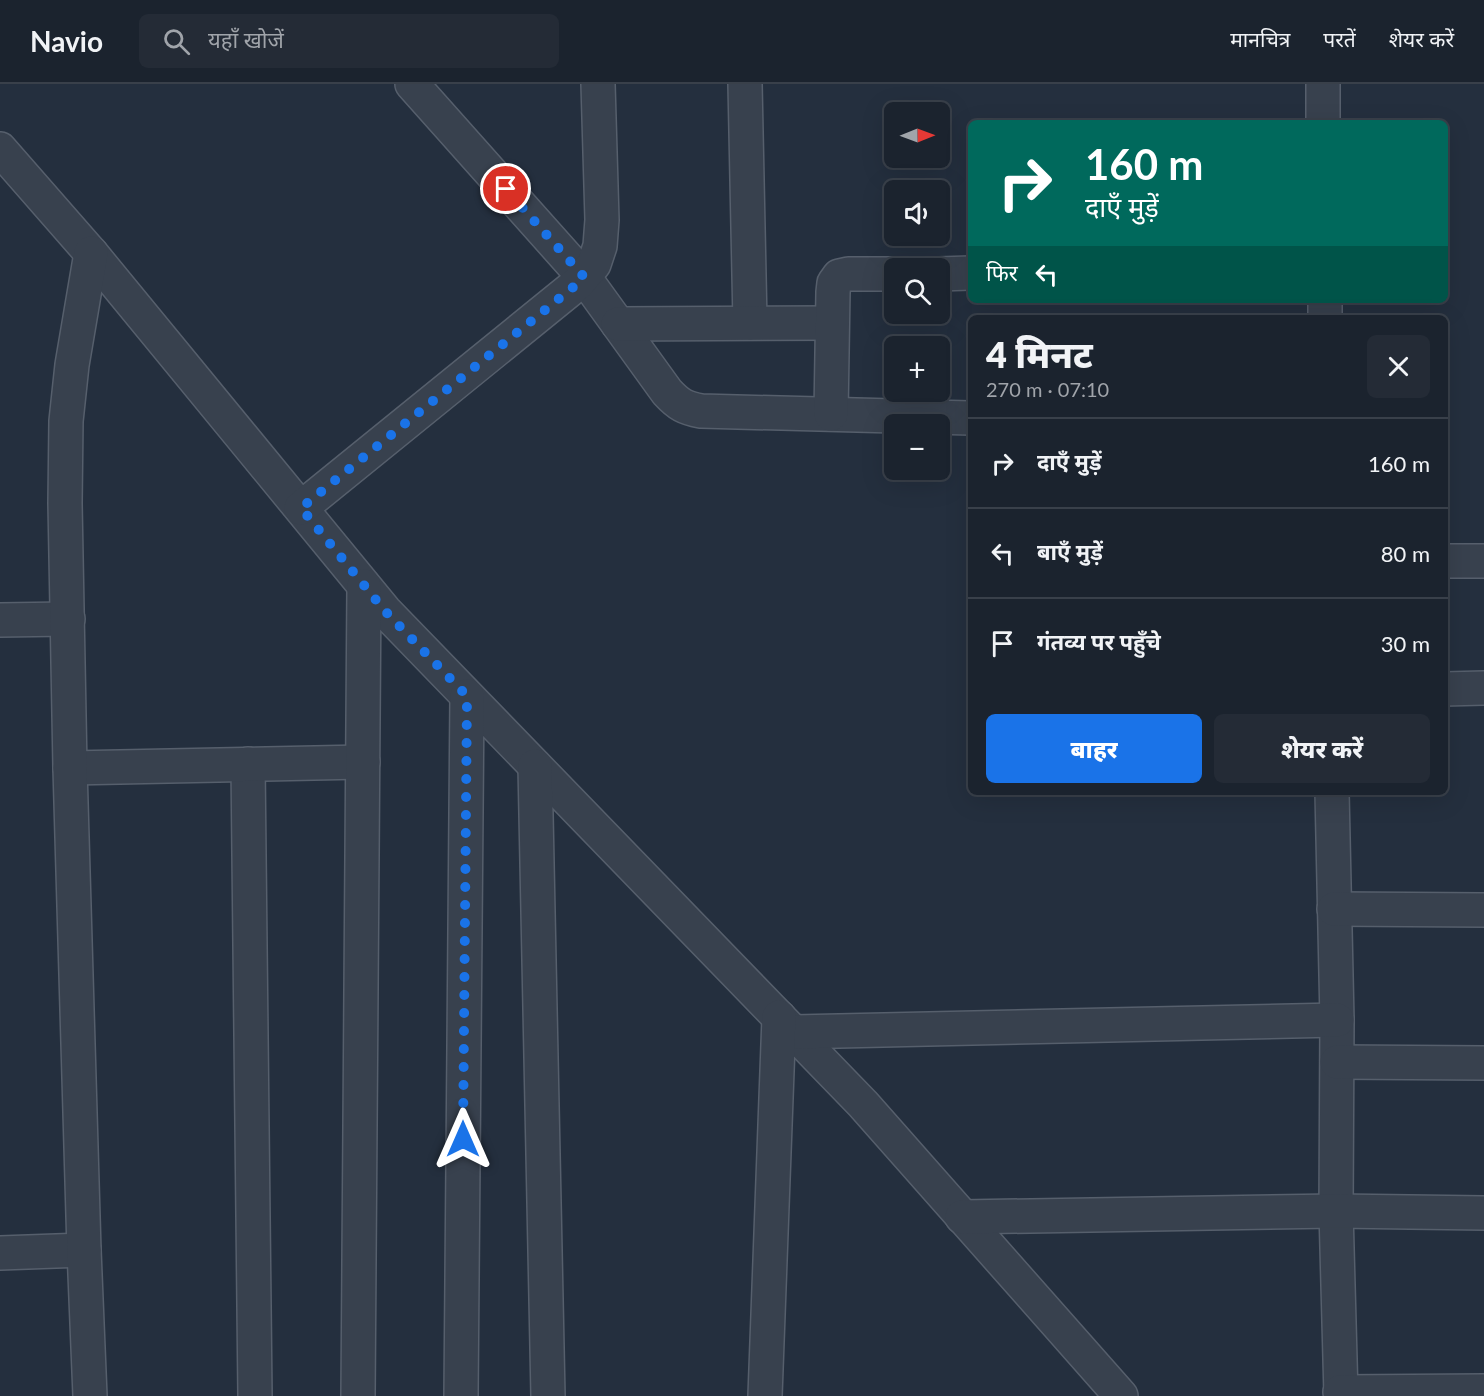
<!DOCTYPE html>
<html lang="hi">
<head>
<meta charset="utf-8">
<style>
	body { margin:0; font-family:Lato,"Noto Sans Devanagari",sans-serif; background:#242b36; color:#f1f3f6; height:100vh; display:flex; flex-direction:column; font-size:22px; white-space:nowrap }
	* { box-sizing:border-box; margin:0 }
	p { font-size:20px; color:#a0a4aa }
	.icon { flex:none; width:33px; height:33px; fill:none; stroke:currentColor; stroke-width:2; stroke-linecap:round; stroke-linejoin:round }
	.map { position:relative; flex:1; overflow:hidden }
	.sheet { position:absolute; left:968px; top:231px; width:480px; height:480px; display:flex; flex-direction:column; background:#1b232e; border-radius:9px; box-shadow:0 6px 24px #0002,0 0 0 2px #39404a }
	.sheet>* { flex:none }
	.guide { position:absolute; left:968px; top:36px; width:480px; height:183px; border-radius:9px; box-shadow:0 6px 24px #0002,0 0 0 2px #39404a; background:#00695c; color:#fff; overflow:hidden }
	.needle { width:39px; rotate:89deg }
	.buttons { position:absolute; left:884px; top:18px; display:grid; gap:12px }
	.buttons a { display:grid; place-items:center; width:66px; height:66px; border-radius:9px; background:#1b232e; box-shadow:0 6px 24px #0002,0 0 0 2px #39404a; font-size:30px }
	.pin { position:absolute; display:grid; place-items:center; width:51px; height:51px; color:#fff; margin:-26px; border:3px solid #fff; border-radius:50%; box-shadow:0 2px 6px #0007 }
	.me { position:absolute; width:66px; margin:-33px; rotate:0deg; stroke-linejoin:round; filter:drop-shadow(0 0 4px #0008) }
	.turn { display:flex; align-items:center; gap:21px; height:126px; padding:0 18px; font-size:27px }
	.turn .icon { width:78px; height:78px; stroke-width:2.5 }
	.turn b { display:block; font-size:42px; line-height:51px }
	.then { display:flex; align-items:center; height:57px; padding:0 18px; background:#0003; gap:12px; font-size:22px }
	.round { display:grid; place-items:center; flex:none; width:63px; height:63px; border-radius:9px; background:#242b36 }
	.head { display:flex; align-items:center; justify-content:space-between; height:102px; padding:0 18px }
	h1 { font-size:36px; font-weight:800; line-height:45px }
	.primary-button { display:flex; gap:12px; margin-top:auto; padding:12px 18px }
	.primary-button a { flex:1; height:69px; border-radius:9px; background:#1a73e8; color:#fff; font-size:24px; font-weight:800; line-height:69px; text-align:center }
	.primary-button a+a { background:#242b36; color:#f1f3f6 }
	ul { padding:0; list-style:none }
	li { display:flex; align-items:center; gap:18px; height:90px; padding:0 18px; border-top:2px solid #39404a }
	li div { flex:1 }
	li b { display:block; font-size:22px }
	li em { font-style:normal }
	header { display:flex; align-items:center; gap:36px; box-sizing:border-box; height:84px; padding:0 30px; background:#1b232e; border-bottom:2px solid #39404a }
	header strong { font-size:28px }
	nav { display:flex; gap:33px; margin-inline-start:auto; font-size:21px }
	.search { width:420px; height:54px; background:#242b36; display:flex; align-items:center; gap:15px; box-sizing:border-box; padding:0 21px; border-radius:9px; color:#a0a4aa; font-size:22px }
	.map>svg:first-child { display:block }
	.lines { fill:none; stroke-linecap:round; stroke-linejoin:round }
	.minor-casing { stroke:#565f6c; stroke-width:36 }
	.minor { stroke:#38414e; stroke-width:33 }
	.route { stroke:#1a73e8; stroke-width:10; stroke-dasharray:0 18 }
</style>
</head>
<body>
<header>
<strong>Navio</strong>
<div class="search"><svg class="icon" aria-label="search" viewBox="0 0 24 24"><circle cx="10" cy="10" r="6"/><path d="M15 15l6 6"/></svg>यहाँ खोजें</div>
<nav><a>मानचित्र</a><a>परतें</a><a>शेयर करें</a></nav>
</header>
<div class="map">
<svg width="1484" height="1312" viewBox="0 0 1484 1312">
	<rect width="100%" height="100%" fill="#242f3e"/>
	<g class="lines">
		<g class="minor-casing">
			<g id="minor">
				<path d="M412 0 584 193 667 308C679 321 685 324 701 327L970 334"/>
				<path d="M745 0 750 239"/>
				<path d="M1323 0V39"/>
				<path d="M0 65 91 169 385 527 863 1020 1121 1312"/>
				<path d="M939 190 970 189"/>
				<path d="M1325 216V234"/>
				<path d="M618 240 832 239"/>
				<path d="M831 330 833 208 834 199 839 192 848 190H894"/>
				<path d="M301 424 577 200 594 180 600 162 602 136 598 0"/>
				<path d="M1444 477H1484"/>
				<path d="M0 536 68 535"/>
				<path d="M1444 605 1484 604"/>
				<path d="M248 680 255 1312"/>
				<path d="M535 682 548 1312"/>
				<path d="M70 684 363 678"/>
				<path d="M1332 708 1337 936 1336 1127 1341 1312"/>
				<path d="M1334 825 1484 826"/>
				<path d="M794 948 1337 936"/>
				<path d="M1337 978 1484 979"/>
				<path d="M962 1133 1336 1127 1484 1129"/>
				<path d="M0 1169 84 1166"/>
				<path d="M1340 1308 1484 1307"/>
				<path d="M90 1312 84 1166 70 684 65 419 66 337 72 281 91 169"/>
				<path d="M358 1312 364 502"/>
				<path d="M461 1312 467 612"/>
				<path d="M765 1312 779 933"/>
			</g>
		</g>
		<use href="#minor" class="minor"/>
	</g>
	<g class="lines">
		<path class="route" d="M463 1055 467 612 385 527 301 424 577 200 584 193 506 105"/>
	</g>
</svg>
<div class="buttons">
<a><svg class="needle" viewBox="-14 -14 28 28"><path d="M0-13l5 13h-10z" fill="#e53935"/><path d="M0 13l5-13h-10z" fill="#a0a4aa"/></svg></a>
<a><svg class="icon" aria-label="sound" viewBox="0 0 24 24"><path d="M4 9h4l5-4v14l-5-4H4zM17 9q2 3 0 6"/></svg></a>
<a><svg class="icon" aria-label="search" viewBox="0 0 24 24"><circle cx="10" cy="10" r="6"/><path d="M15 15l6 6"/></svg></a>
<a>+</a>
<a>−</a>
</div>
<div class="pin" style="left:506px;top:105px;background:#d93025"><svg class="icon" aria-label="arrive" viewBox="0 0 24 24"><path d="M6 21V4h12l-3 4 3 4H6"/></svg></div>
<svg class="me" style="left:463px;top:1055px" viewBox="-20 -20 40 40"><path d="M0-17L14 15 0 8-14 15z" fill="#1a73e8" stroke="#fff" stroke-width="4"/></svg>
<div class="guide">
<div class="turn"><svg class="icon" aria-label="right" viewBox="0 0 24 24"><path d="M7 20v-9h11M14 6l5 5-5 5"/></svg><div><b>160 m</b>दाएँ मुड़ें</div></div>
<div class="then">फिर<svg class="icon" aria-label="left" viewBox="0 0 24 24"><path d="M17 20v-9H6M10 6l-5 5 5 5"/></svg></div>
</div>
<section class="sheet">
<div class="head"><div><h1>4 मिनट</h1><p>270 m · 07:10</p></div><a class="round"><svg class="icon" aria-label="close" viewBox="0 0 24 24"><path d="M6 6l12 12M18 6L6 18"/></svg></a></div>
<ul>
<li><svg class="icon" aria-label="right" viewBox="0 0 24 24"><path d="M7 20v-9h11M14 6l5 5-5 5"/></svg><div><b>दाएँ मुड़ें</b></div><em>160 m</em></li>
<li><svg class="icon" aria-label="left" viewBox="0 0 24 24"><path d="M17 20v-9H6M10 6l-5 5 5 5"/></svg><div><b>बाएँ मुड़ें</b></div><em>80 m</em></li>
<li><svg class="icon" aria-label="arrive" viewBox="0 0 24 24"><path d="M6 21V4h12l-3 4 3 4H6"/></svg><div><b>गंतव्य पर पहुँचे</b></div><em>30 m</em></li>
</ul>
<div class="primary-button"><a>बाहर</a><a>शेयर करें</a></div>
</section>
</div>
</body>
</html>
